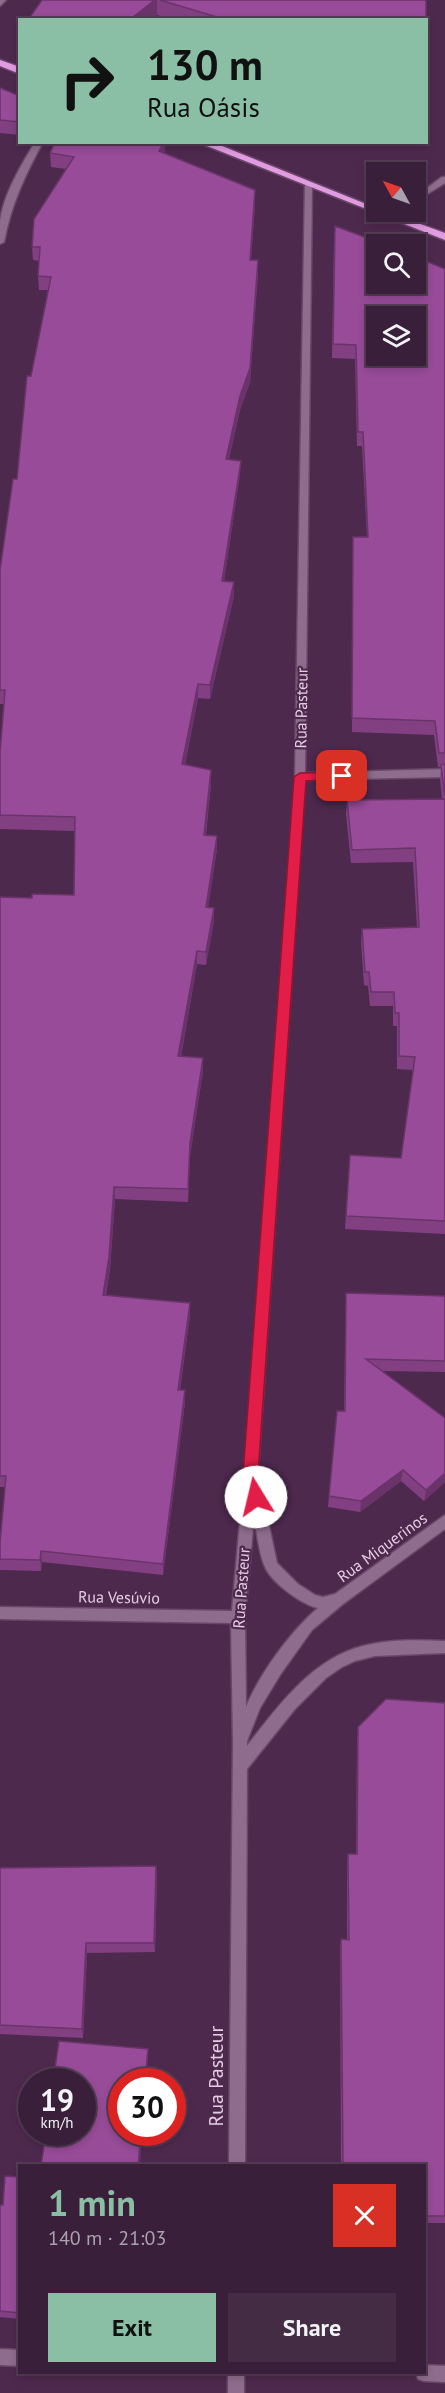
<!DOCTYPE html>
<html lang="en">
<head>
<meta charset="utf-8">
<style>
	body { margin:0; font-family:"PT Sans",sans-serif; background:#452c45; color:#f1f3f6; height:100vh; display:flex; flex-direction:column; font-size:22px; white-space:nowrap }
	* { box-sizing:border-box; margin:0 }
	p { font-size:20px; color:#aba2af }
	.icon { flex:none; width:33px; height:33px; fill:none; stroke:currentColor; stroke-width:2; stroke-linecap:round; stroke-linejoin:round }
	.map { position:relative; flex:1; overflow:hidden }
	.side { position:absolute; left:18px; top:2164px; width:408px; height:210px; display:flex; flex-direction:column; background:#3a1f3a; border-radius:0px; box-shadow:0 3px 9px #0003,0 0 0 2px #543d54 }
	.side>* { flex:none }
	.banner { position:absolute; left:18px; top:18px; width:410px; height:126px; border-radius:0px; box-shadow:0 3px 9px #0003,0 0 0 2px #543d54; background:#8abfa5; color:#111; overflow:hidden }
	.needle { width:39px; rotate:310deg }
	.buttons { position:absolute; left:366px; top:162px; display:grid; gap:12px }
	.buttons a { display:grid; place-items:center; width:60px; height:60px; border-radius:0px; background:#3a1f3a; box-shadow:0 3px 9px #0003,0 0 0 2px #543d54; font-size:30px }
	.speed { position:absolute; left:18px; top:2068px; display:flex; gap:12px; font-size:30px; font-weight:700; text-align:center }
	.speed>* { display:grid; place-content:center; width:78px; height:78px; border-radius:50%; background:#3a1f3a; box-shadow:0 3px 9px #0003,0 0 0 2px #543d54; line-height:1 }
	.speed small { font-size:15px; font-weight:400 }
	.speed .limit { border:9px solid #d22; background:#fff; color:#111 }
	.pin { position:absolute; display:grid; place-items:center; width:51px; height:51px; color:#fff; margin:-26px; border-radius:12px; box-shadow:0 3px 9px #0006 }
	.me { position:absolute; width:66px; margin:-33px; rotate:351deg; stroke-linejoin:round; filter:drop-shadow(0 0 4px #0008) }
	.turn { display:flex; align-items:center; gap:21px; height:126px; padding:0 30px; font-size:27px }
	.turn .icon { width:78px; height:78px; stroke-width:2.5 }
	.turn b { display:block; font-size:42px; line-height:51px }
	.round { display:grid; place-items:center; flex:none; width:63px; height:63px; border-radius:0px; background:#452c45 }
	.overview { display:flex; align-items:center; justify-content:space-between; height:102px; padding:0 30px }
	h1 { font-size:36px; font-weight:600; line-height:45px; color:#8abfa5 }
	.button { display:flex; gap:12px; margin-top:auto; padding:12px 30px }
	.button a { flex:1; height:69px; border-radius:0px; background:#8abfa5; color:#111; font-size:24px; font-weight:600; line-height:69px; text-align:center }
	.button a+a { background:#452c45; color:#f1f3f6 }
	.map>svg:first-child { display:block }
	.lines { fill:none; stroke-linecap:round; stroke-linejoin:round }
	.minor-casing { stroke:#694769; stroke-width:3 }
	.primary-casing { stroke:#694769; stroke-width:3 }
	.minor { fill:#8e6c8d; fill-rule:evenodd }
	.primary { fill:#e19be0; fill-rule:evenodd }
	.wall { fill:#824083 }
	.shaded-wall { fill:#6a346a }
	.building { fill:#974b98; stroke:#6a346a; stroke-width:1.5; fill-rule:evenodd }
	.route { fill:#e11d48; stroke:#92132f; stroke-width:1.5 }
	.labels { text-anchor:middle; stroke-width:4.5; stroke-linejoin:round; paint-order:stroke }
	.street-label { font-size:16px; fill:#e4cde3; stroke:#4e294e }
	.near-street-label { font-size:20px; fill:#e4cde3; stroke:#4e294e }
</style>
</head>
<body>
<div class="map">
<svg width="445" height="2393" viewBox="0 0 445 2393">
	<rect width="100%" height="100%" fill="#4e294e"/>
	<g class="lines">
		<g class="minor-casing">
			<g id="minor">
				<path d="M0 0H6L0 6Z"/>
				<path d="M35 142H43C25 175 11 205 4 242L0 244C0 237 0 228 0 221 4 193 21 166 35 142Z"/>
				<path d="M442 177H445V183L416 201V196Z"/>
				<path d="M305 182 312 184 305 773 445 769V777L305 780 257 1483 261 1488 277 1563 298 1584 315 1595 323 1597 335 1594 445 1515V1529L343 1604 312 1630 280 1675 260 1708 247 1741V1746C278 1706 312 1659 363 1646 389 1639 418 1640 445 1641V1653L375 1656 355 1661 342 1667 326 1678 295 1709 247 1769 245 2166H229L233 1743 231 1623 0 1619V1607L232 1611 244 1475 295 777ZM254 1517C257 1532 259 1556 266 1569 273 1583 302 1605 318 1608 291 1631 260 1673 246 1707L245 1617Z"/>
				<path d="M0 2349 20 2350V2366L0 2365Z"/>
				<path d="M424 2365 445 2366V2382L424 2381 418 2379 416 2373H424Z"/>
				<rect x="228" y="2373" width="16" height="20"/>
			</g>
		</g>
		<g class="primary-casing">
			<g id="primary">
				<path d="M0 60 20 67V74L0 66Z"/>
				<path d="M197 142H212L376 208V212H387L445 233V240Z"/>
			</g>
		</g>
		<use href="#minor" class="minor"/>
		<use href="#primary" class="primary"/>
	</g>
	<g class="wall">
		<path d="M42 0H426V20H173L157 15 151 20H28Z"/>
		<path d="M0 88 20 96V135L0 133Z"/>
		<path d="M50 153 165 154 255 204 251 260 258 274 250 382 240 410 229 459 240 474 224 581 234 596 210 699 198 698 185 765 211 784 206 835 217 836V849L208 907 214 908V921L206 965 197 964 181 1057 203 1058V1071L190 1156 188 1202 115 1199 110 1269 106 1295 190 1315 180 1390 185 1402 163 1575 42 1562 41 1571 0 1570V1543L5 1487H0V897L32 898 74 895 75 831 0 829V753L4 704H0V570L17 479 31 376 48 290H39L38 276 39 261 33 260 32 247 66 169 51 167Z"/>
		<path d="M334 240 445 269V1234L345 1229 350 1155 401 1158 413 1070 397 1069V1026H393V1006H370L368 986 364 985 361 942 362 929 417 927 413 862 351 863 346 814 347 800 442 799 440 779 441 767H438L434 735 352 732 353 537H367L362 446H357L355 359 332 358Z"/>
		<path d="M346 1293 445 1296V1372L382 1371 445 1418V1482L424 1501 401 1481 360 1512 328 1507 337 1411H344Z"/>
		<path d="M445 1703V2223H424V2166H341L340 1949 341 1939 347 1940V1864L348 1854H356L357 1738 358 1727Z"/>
		<path d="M156 1866 157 1876 155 1952 87 1953 83 2038 0 2034V1868Z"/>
		<path d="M20 2177V2319L0 2317V2205H3Z"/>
	</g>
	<g class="shaded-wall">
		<path d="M155 0H157V15L151 20H129Z"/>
		<path d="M164 142H165V154L159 151Z"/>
		<path d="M255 190V204L250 273V260Z"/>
		<path d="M258 260 250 382 240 410 226 473V459Z"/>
		<path d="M241 461 240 474 222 595V581Z"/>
		<path d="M234 582V596L210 699V685Z"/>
		<path d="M198 684V698L182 778V764Z"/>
		<path d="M211 770V784L204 848V835Z"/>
		<path d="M217 836V849L206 921V907Z"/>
		<path d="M214 908V921L206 965V952Z"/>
		<path d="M197 951V964L179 1069 178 1056Z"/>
		<path d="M203 1058V1071L190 1156 188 1202 190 1143Z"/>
		<path d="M114 1187 115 1199 110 1269 103 1307V1295Z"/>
		<path d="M190 1303V1315L178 1401V1390Z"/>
		<path d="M185 1390V1402L163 1575V1564Z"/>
		<path d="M403 1470 401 1481 360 1512 361 1501Z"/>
		<path d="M445 1473V1482L424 1501 426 1490Z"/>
		<path d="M41 1551 42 1562 41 1571 40 1560Z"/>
		<path d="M156 1866 157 1876 155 1952 154 1943Z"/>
		<path d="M86 1943 87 1953 83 2038 82 2029Z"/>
		<path d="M148 2049V2058L146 2082H145Z"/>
		<path d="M141 2133H142L140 2166H138Z"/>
	</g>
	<g class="building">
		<path d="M42 0H155L129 20H28Z"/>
		<path d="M160 0H426V20H227Z"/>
		<path d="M0 88 20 96V122L0 120Z"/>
		<path d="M55 142H164L159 151 255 190 250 260H258L250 368 240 396 226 459 241 461 222 581 234 582 210 685 198 684 182 764 211 770 204 835 217 836 206 907 214 908 206 952 197 951 178 1056 203 1058 190 1143 188 1189 114 1187 109 1257 103 1295 190 1303 178 1390H185L163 1564 41 1551 40 1560 0 1559V1543L6 1476H0V897L32 898V894L74 895 75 817 0 815V753L5 690H0V570L13 479H17L27 376H31L51 277 38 276 40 247H32L34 219 74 157 50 153Z"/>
		<path d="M335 226 383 244H376V284H416V257L445 269V753H439L435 721 352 718 353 537H368L363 432H358L356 345 333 344ZM376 316H416V356H376Z"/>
		<path d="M445 764V796L441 765Z"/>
		<path d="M445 799V1221L346 1216 350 1155 401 1158 415 1057 399 1056V1013H395L394 992H371L369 972H365L362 929 419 927 415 848 352 850 347 800Z"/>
		<path d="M346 1293 445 1296V1361L366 1359 445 1418V1473L426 1490 403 1470 361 1501 329 1496 337 1411H345Z"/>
		<path d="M386 1699 445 1703V2216H424V2166H343L341 1939 349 1940 348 1854H357L358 1727Z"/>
		<path d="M156 1866 154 1943H86L82 2029 0 2025V1868Z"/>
		<path d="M59 2041 148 2049 145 2082H122V2133H141L138 2166H41L46 2133H82V2082H53Z"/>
		<path d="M5 2176 20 2177V2313L0 2311V2205H3Z"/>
	</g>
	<path class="route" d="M342 772 346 773V779L306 781 258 1475 263 1497 261 1502 256 1504 251 1502 243 1475 294 777 300 773Z"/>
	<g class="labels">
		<g class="street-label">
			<text transform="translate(301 708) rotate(-89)" y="6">Rua Pasteur</text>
			<text transform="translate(382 1547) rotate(-36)" y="6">Rua Miquerinos</text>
			<text transform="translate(241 1588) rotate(-86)" y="6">Rua Pasteur</text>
			<text transform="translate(119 1597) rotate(1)" y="6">Rua Vesúvio</text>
		</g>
		<g class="near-street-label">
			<text transform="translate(216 2076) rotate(-90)" y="7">Rua Pasteur</text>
		</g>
	</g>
</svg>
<div class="buttons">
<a><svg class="needle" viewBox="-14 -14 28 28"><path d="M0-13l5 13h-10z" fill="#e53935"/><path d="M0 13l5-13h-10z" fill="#aba2af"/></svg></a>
<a><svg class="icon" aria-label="search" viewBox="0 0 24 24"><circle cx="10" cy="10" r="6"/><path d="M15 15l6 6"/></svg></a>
<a><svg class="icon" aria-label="layers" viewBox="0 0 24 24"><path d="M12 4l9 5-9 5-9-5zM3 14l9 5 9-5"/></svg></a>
</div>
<div class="speed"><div>19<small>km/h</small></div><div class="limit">30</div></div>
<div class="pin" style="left:342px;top:776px;background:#d93025"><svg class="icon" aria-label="arrive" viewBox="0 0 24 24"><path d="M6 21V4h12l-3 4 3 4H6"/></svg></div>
<svg class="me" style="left:256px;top:1497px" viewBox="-20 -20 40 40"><circle r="19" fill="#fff"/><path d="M0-13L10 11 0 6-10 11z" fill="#e11d48"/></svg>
<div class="banner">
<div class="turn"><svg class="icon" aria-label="right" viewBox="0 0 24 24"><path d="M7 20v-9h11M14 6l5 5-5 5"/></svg><div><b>130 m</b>Rua Oásis</div></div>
</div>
<section class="side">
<div class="overview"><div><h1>1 min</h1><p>140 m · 21:03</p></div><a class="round" style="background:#d93025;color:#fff"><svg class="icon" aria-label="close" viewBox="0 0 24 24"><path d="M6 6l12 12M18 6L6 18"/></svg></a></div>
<div class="button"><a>Exit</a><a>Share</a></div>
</section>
</div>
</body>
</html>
